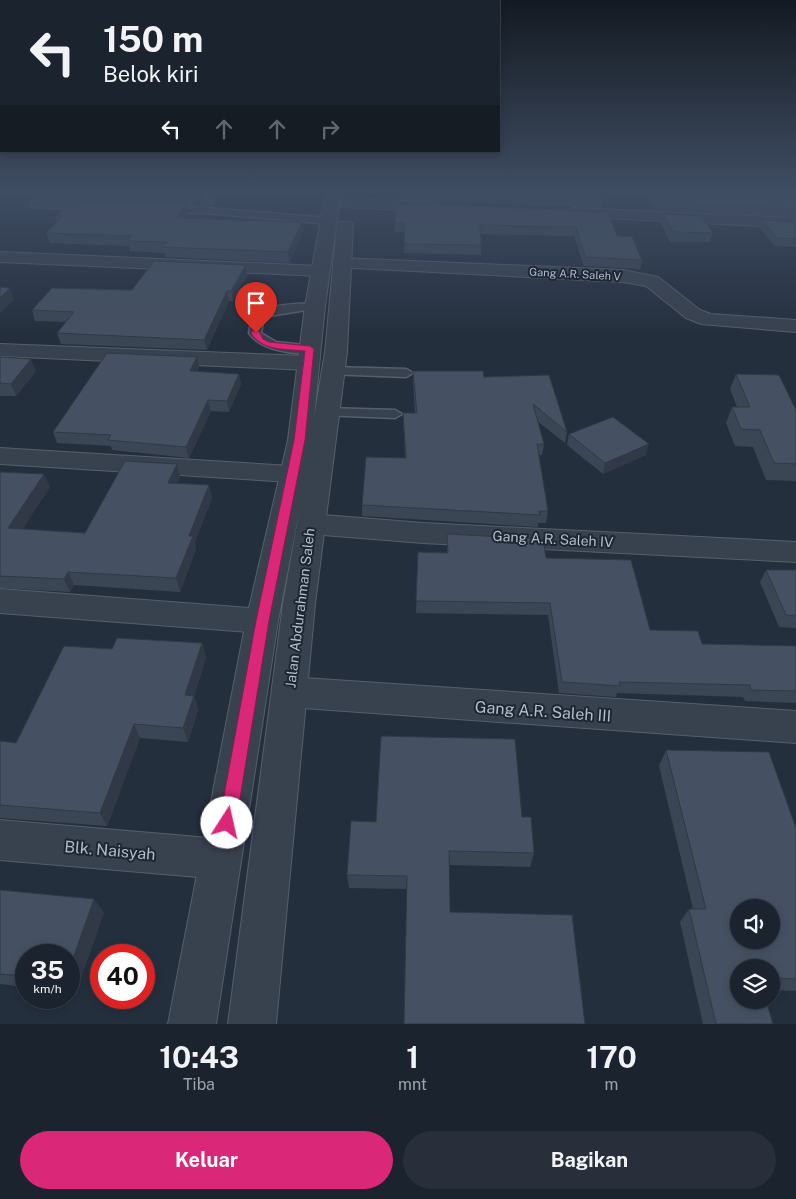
<!DOCTYPE html>
<html lang="id">
<head>
<meta charset="utf-8">
<style>
	body { margin:0; font-family:"Public Sans",sans-serif; background:#282f3a; color:#f1f3f6; height:100vh; display:flex; flex-direction:column; font-size:19px; white-space:nowrap }
	* { box-sizing:border-box; margin:0 }
	p { font-size:16px; color:#a0a4aa }
	.icon { flex:none; width:28px; height:28px; fill:none; stroke:currentColor; stroke-width:2; stroke-linecap:round; stroke-linejoin:round }
	.map { position:relative; height:1024px; overflow:hidden }
	.drawer { display:flex; flex-direction:column; background:#1b232e; flex:1 }
	.drawer>* { flex:none }
	.guide { position:absolute; left:0px; top:0px; width:500px; height:152px; box-shadow:0 2px 8px #0003,0 0 0 1px #39404a; background:#1b232e; color:#f1f3f6; overflow:hidden }
	.fabs { position:absolute; left:730px; top:899px; display:grid; gap:10px }
	.fabs a { display:grid; place-items:center; width:50px; height:50px; border-radius:50%; background:#1b232e; box-shadow:0 2px 8px #0003,0 0 0 1px #39404a; font-size:25px }
	.speed { position:absolute; left:15px; top:944px; display:flex; gap:10px; font-size:25px; font-weight:700; text-align:center }
	.speed>* { display:grid; place-content:center; width:65px; height:65px; border-radius:50%; background:#1b232e; box-shadow:0 2px 8px #0003,0 0 0 1px #39404a; line-height:1 }
	.speed small { font-size:12px; font-weight:400 }
	.speed .limit { border:8px solid #d22; background:#fff; color:#111 }
	.pin { position:absolute; display:grid; place-items:center; width:42px; height:42px; color:#fff; margin:-51px -21px; border-radius:50% 50% 50% 0; rotate:-45deg; box-shadow:0 0 5px #0007 }
	.pin .icon { rotate:45deg }
	.me { position:absolute; width:55px; margin:-28px; rotate:10deg; stroke-linejoin:round; filter:drop-shadow(0 0 4px #0008) }
	.turn { display:flex; align-items:center; gap:18px; height:105px; padding:0 20px; font-size:22px }
	.turn .icon { width:65px; height:65px; stroke-width:2.5 }
	.turn b { display:block; font-size:35px; line-height:42px }
	.lanes { display:flex; align-items:center; height:48px; padding:0 20px; background:#0003; justify-content:center; gap:25px; direction:ltr }
	.lanes .off { opacity:.35 }
	.eta { display:flex; justify-content:space-evenly; align-items:center; height:85px; text-align:center }
	.eta b { font-size:30px; font-weight:700; line-height:35px }
	.primary-button { display:flex; gap:10px; margin-top:auto; padding:10px 20px }
	.primary-button a { flex:1; height:58px; border-radius:30px; background:#db2777; color:#fff; font-size:20px; font-weight:700; line-height:58px; text-align:center }
	.primary-button a+a { background:#282f3a; color:#f1f3f6 }
	.map>svg:first-child { display:block }
	.lines { fill:none; stroke-linecap:round; stroke-linejoin:round }
	.service-casing { stroke:#565f6c; stroke-width:3 }
	.minor-casing { stroke:#565f6c; stroke-width:2 }
	.tertiary-casing { stroke:#565f6c; stroke-width:2 }
	.service { fill:#38414e; fill-rule:evenodd }
	.minor { fill:#38414e; fill-rule:evenodd }
	.tertiary { fill:#38414e; fill-rule:evenodd }
	.wall { fill:#3b4654 }
	.shaded-wall { fill:#303945 }
	.building { fill:#455162; stroke:#303945; fill-rule:evenodd }
	.route { fill:#db2777; stroke:#8e194d }
	.labels { text-anchor:middle; stroke-width:4; stroke-linejoin:round; paint-order:stroke }
	.far-street-label { font-size:11px; fill:#b4bcc9; stroke:#1d2633 }
	.street-label { font-size:14px; fill:#b4bcc9; stroke:#1d2633 }
	.near-street-label { font-size:16px; fill:#b4bcc9; stroke:#1d2633 }
</style>
</head>
<body>
<div class="map">
<svg width="796" height="1024" viewBox="0 0 796 1024">
	<rect width="100%" height="100%" fill="#242f3e"/>
	<g class="lines">
		<g class="service-casing">
			<g id="service">
				<path d="M42 191H51L42 202 87 204 92 207 87 210 32 207 30 205Z"/>
				<path d="M210 191H219L208 208 330 218 335 221 330 224 206 213H167L162 210 167 207 199 208Z"/>
				<path d="M315 303 321 306 319 308 269 316 263 322 261 333 276 342 314 346 316 349 314 352C296 356 260 350 249 333 252 301 290 305 315 303Z"/>
				<path d="M332 367 406 369 413 373 406 377 327 374 325 371Z"/>
				<path d="M326 408 395 410 402 414 395 418 321 415 319 412Z"/>
			</g>
		</g>
		<g class="minor-casing">
			<g id="minor">
				<path d="M348 199 435 202 443 207 435 212 342 207 340 204 342 201Z"/>
				<path d="M573 208 796 218V228L567 216 565 213 567 210Z"/>
				<path d="M0 252 320 266 326 267 329 271 326 275 320 276 0 262Z"/>
				<path d="M341 258 623 270 658 277 700 310 711 314 796 320V332L701 324 686 318 646 286 623 282 335 267 332 263 335 259Z"/>
				<path d="M0 344 308 356 316 358 319 363 316 368 308 370 0 356Z"/>
				<path d="M0 448 292 466 301 468 305 474 301 480 292 482 0 464Z"/>
				<path d="M311 514 423 523 796 542V562L423 543 311 534 301 531 297 524 301 517Z"/>
				<path d="M0 589 262 609 273 612 278 621 273 630 262 633 0 613Z"/>
				<path d="M289 677 796 711V743L289 707 277 702 272 692 277 682Z"/>
				<path d="M0 820 221 839 235 845 241 859 235 873 221 879 0 860Z"/>
			</g>
		</g>
		<g class="tertiary-casing">
			<path id="tertiary" d="M326 191H341L325 306 314 418 325 352 337 225 339 222H351L353 225 347 352 315 604 276 1024H228L283 604 300 507 278 621 216 1024H168L246 621 288 440 305 306Z"/>
		</g>
		<use href="#service" class="service"/>
		<use href="#minor" class="minor"/>
		<use href="#tertiary" class="tertiary"/>
	</g>
	<g class="wall">
		<path d="M43 191H206L195 206H187L188 214 186 218 302 222 303 233 289 263 166 257 165 253 130 251 129 246 50 243 46 233 57 222 56 216 72 201 46 200Z"/>
		<path d="M637 191H796V217L654 210 646 195H638Z"/>
		<path d="M396 193 603 202 602 208 396 199Z"/>
		<path d="M608 212 617 236 642 260 640 269 584 266 574 236 480 234 481 245V255L404 253 405 232H395V223Z"/>
		<path d="M663 214 713 233 710 242H670L661 224Z"/>
		<path d="M763 220 796 222V247L774 246 760 228Z"/>
		<path d="M246 265 247 275 233 301H229L207 350 61 344 57 333 67 322 35 321 32 310 132 290Z"/>
		<path d="M0 357 36 371 16 396H0Z"/>
		<path d="M199 367 197 372 239 374 241 384 229 412 211 411 189 458 112 450 111 446 57 443 53 432Z"/>
		<path d="M413 371 484 377 549 375 567 432 565 443 537 421 544 444 542 455H539L548 511 546 523H538V527L362 516V505L405 458 403 413H415L413 382Z"/>
		<path d="M736 374 796 410V481L766 480 753 447 735 446 726 423 732 407H737L730 389Z"/>
		<path d="M569 434 646 455 603 474 567 445Z"/>
		<path d="M0 472 50 487 22 529 85 533 180 477 177 483 209 485 212 498 195 542 196 549 180 592 74 585 70 592 0 588Z"/>
		<path d="M447 534 546 558 650 630 702 644 796 646V703L745 701 743 697 617 693 616 697 559 693 548 615 416 613 418 552 447 553Z"/>
		<path d="M766 570H796V628L779 627 760 582Z"/>
		<path d="M202 643 206 658 194 696 198 710 188 742 140 738 107 826 0 818V741L16 743 112 649Z"/>
		<path d="M666 750 796 828V991L771 990V968H739L773 1024H703L680 922 689 909H693L659 766Z"/>
		<path d="M522 817 534 853 530 867 449 865 450 912 407 889 349 888 347 875 376 822Z"/>
		<path d="M0 890 104 912 76 992 69 991V955H26V987L0 984Z"/>
	</g>
	<g class="shaded-wall">
		<path d="M194 191H206L195 206 193 193Z"/>
		<path d="M187 204 188 214 178 228 176 218Z"/>
		<path d="M302 222 303 233 289 263 288 252Z"/>
		<path d="M246 265 247 275 233 301 231 291Z"/>
		<path d="M10 288 14 299 0 314V298Z"/>
		<path d="M227 291 229 301 207 350 204 340Z"/>
		<path d="M197 357 199 367 192 382 190 371Z"/>
		<path d="M31 359 36 371 16 396 11 384Z"/>
		<path d="M239 374 241 384 229 412 227 401Z"/>
		<path d="M208 400 211 411 189 458 186 447Z"/>
		<path d="M649 444 646 455 603 474 605 463Z"/>
		<path d="M177 464 180 477 171 496 168 483Z"/>
		<path d="M44 474 50 487 15 541 8 528Z"/>
		<path d="M209 485 212 498 195 542 196 549 180 592 176 578 189 536Z"/>
		<path d="M68 572 74 585 70 592 64 579Z"/>
		<path d="M202 643 206 658 194 696 198 710 188 742 183 728 185 695Z"/>
		<path d="M134 724 140 738 107 826 100 813Z"/>
		<path d="M94 899 104 912 76 992 69 984V970Z"/>
	</g>
	<g class="building">
		<path d="M141 191H194L193 193Z"/>
		<path d="M396 191H599L603 202 396 193Z"/>
		<path d="M649 191H796V209L655 202Z"/>
		<path d="M73 200 187 204 176 218 302 222 288 252 163 247 167 242 127 241 131 236 46 233 63 216H56Z"/>
		<path d="M397 203 608 212 617 236 632 237 642 260 585 257 576 227 480 225 481 245 404 244 405 223H395Z"/>
		<path d="M663 214 702 216 713 233 673 232Z"/>
		<path d="M763 220 796 222V239L777 238Z"/>
		<path d="M154 261 246 265 231 291H227L204 340 57 333 74 312 32 310 52 288 132 290Z"/>
		<path d="M0 287 10 288 0 298Z"/>
		<path d="M107 353 197 357 190 371 239 374 227 401 208 400 186 447 108 440 111 435 53 432Z"/>
		<path d="M0 357 31 359 11 384 0 383Z"/>
		<path d="M413 371H483L484 377 549 375 567 432 533 404 544 444H537L548 511H539L540 515 362 505 366 457 406 458 403 413H417Z"/>
		<path d="M736 374 779 375 796 410V464L774 463 760 430 741 429 732 407H750Z"/>
		<path d="M613 417 649 444 605 463 569 434Z"/>
		<path d="M125 461 177 464 168 483 209 485 189 536H193L176 578 68 572 64 579 0 576V472L44 474 8 528 85 533Z"/>
		<path d="M447 534 543 539 546 558 631 560 650 630 698 631 702 644 796 646V691L751 690 750 685 619 682 620 686 562 682 550 603 416 601 418 552 448 553Z"/>
		<path d="M766 570H796V616L786 615Z"/>
		<path d="M117 638 202 643 185 695 194 696 183 728 134 724 100 813 0 805V741L16 743 64 646 112 649Z"/>
		<path d="M381 736 515 739 522 817H531L534 853 449 851 450 912 572 915 585 1024H404L407 876 347 875 351 821 376 822Z"/>
		<path d="M666 750 769 752 796 828V979L771 978V968H739V1000H766L773 1024H716L689 909H706ZM739 908H771V940H739Z"/>
		<path d="M0 890 94 899 69 970V955H26V976L0 974Z"/>
	</g>
	<linearGradient id="sky" x2="0" y2="1"><stop stop-color="#141a22"/><stop offset="0.57" stop-color="#3f4d63"/><stop offset="1" stop-color="#3f4d63" stop-opacity="0"/></linearGradient>
	<rect width="796" height="335" fill="url(#sky)"/>
	<path class="route" d="M252 331H259L263 339 269 342 310 346 314 349 305 440 269 621 236 823 233 828 227 831 222 828 219 823 256 621 294 440 305 351C286 349 261 351 251 333Z"/>
	<g class="labels">
		<g class="far-street-label">
			<text transform="translate(575 274) rotate(3)" y="4">Gang A.R. Saleh V</text>
		</g>
		<g class="street-label">
			<text transform="translate(553 539) rotate(3)" y="5">Gang A.R. Saleh IV</text>
			<text transform="translate(300 608) rotate(-83)" y="5">Jalan Abdurahman Saleh</text>
		</g>
		<g class="near-street-label">
			<text transform="translate(543 711) rotate(4)" y="6">Gang A.R. Saleh III</text>
			<text transform="translate(110 850) rotate(5)" y="6">Blk. Naisyah</text>
		</g>
	</g>
</svg>
<div class="fabs">
<a><svg class="icon" aria-label="sound" viewBox="0 0 24 24"><path d="M4 9h4l5-4v14l-5-4H4zM17 9q2 3 0 6"/></svg></a>
<a><svg class="icon" aria-label="layers" viewBox="0 0 24 24"><path d="M12 4l9 5-9 5-9-5zM3 14l9 5 9-5"/></svg></a>
</div>
<div class="speed"><div>35<small>km/h</small></div><div class="limit">40</div></div>
<div class="pin" style="left:256px;top:333px;background:#d93025"><svg class="icon" aria-label="arrive" viewBox="0 0 24 24"><path d="M6 21V4h12l-3 4 3 4H6"/></svg></div>
<svg class="me" style="left:227px;top:823px" viewBox="-20 -20 40 40"><circle r="19" fill="#fff"/><path d="M0-13L10 11 0 6-10 11z" fill="#db2777"/></svg>
<div class="guide">
<div class="turn"><svg class="icon" aria-label="left" viewBox="0 0 24 24"><path d="M17 20v-9H6M10 6l-5 5 5 5"/></svg><div><b>150 m</b>Belok kiri</div></div>
<div class="lanes"><svg class="icon" aria-label="left" viewBox="0 0 24 24"><path d="M17 20v-9H6M10 6l-5 5 5 5"/></svg><svg class="icon off" aria-label="ahead" viewBox="0 0 24 24"><path d="M12 20V5M6 11l6-6 6 6"/></svg><svg class="icon off" aria-label="ahead" viewBox="0 0 24 24"><path d="M12 20V5M6 11l6-6 6 6"/></svg><svg class="icon off" aria-label="right" viewBox="0 0 24 24"><path d="M7 20v-9h11M14 6l5 5-5 5"/></svg></div>
</div>
</div>
<section class="drawer">
<div class="eta">
<div><b>10:43</b><p>Tiba</p></div>
<div><b>1</b><p>mnt</p></div>
<div><b>170</b><p>m</p></div>
</div>
<div class="primary-button"><a>Keluar</a><a>Bagikan</a></div>
</section>
</body>
</html>
